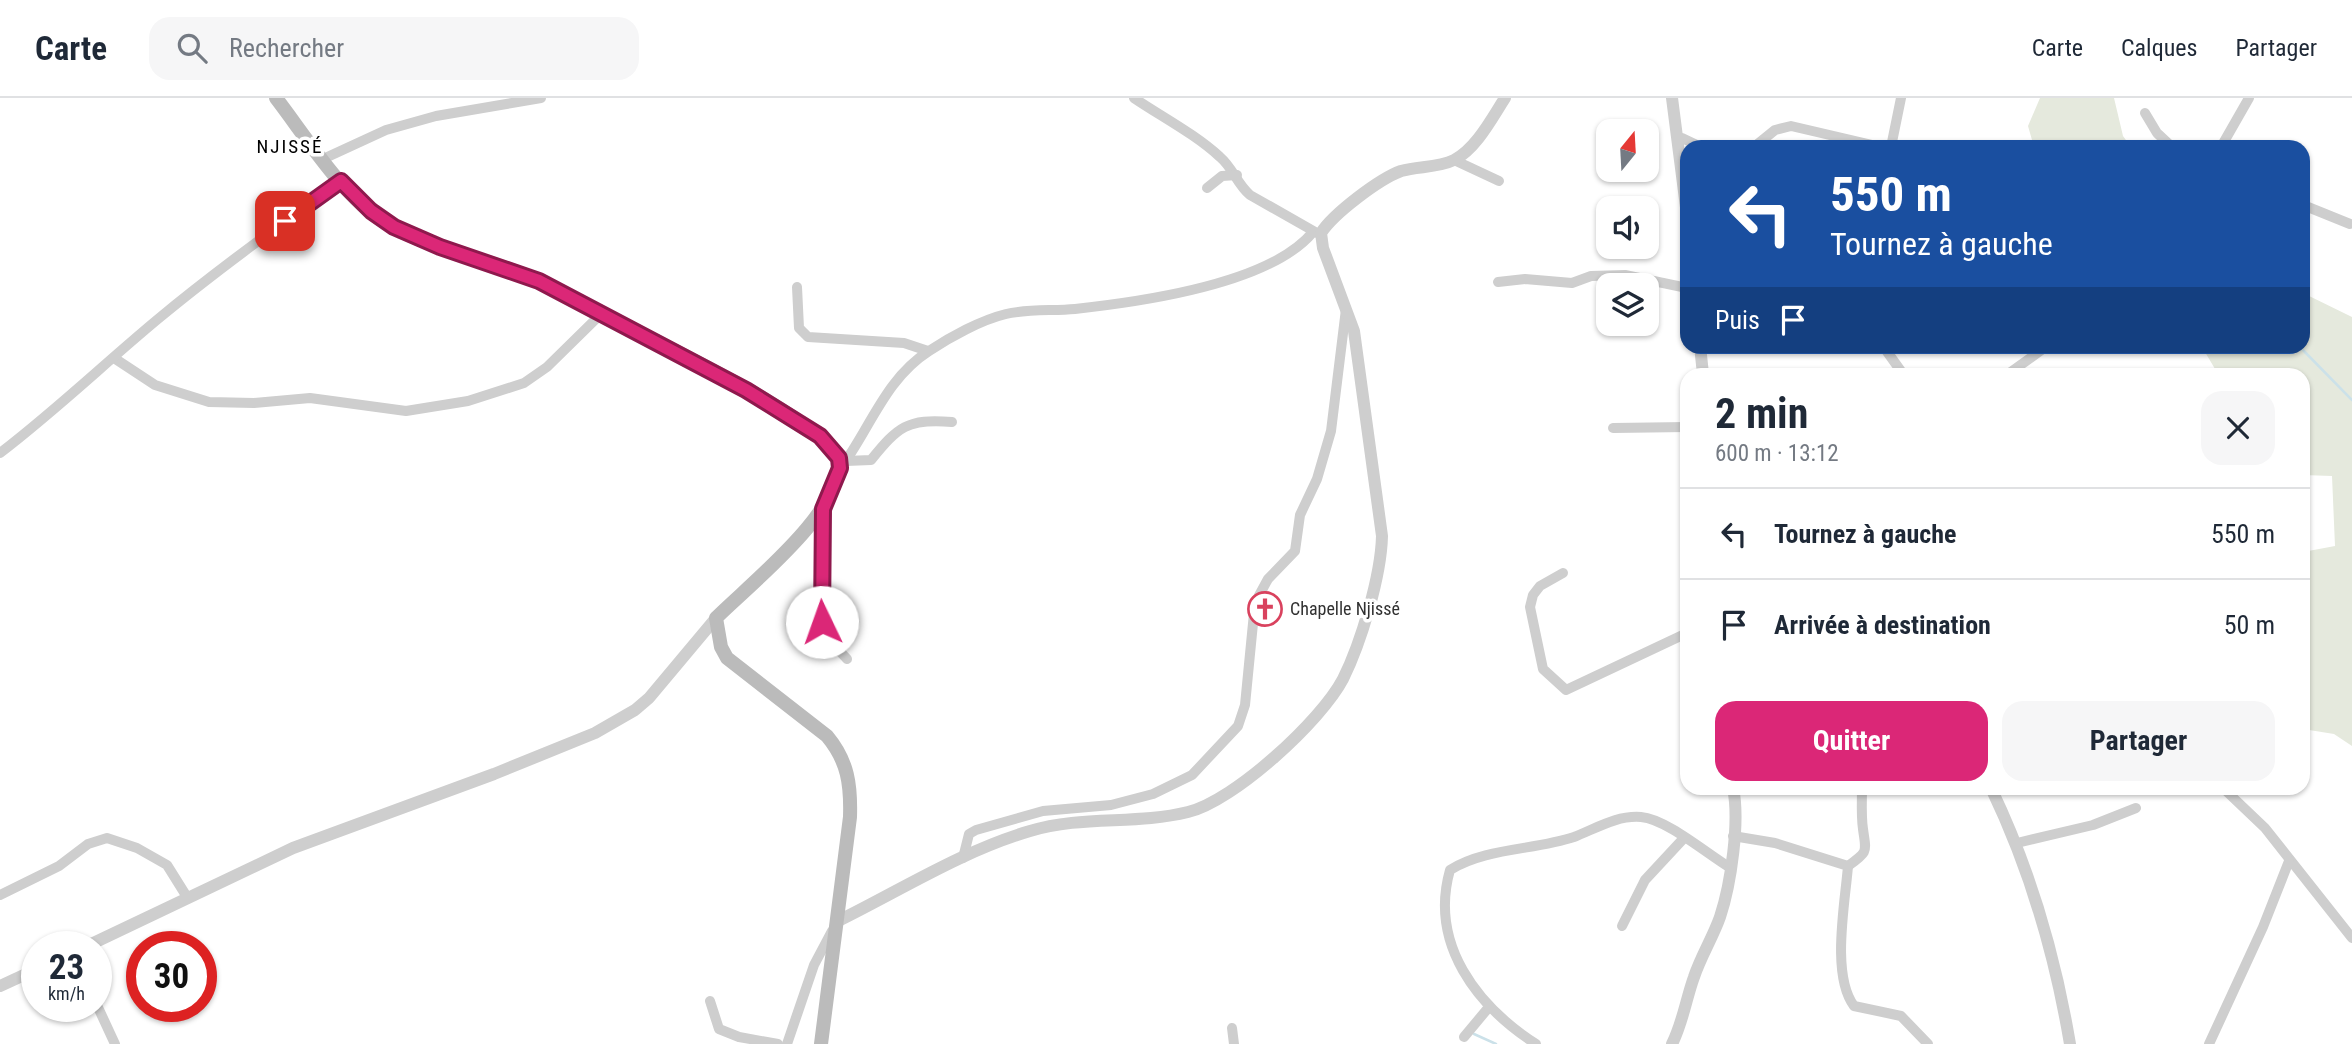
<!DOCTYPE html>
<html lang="fr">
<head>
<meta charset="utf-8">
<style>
	body { margin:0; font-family:"Roboto Condensed",sans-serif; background:#f6f6f7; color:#1f2937; height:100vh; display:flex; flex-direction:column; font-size:26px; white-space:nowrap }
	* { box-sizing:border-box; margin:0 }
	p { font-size:23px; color:#747a83 }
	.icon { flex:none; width:38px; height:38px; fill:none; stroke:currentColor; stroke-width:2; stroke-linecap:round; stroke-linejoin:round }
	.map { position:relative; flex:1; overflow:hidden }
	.drawer { position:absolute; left:1680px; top:270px; width:630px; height:427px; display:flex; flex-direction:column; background:#fff; border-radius:21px; box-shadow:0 2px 5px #0004 }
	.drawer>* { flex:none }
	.guide { position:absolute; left:1680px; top:42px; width:630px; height:214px; border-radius:21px; box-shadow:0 2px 5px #0004; background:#1a4fa0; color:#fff; overflow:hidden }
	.needle { width:46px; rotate:18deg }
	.fabs { position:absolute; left:1596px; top:21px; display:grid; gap:14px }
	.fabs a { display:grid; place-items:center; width:63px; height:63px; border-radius:14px; background:#fff; box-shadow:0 2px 5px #0004; font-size:35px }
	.speed { position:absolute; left:21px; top:833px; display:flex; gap:14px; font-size:35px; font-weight:700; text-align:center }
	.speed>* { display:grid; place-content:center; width:91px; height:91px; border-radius:50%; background:#fff; box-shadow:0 2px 5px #0004; line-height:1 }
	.speed small { font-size:18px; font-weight:400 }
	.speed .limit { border:10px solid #d22; background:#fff; color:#111 }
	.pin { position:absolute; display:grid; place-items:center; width:60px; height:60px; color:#fff; margin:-30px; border-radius:14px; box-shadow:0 4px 10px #0006 }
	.me { position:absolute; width:77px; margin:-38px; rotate:357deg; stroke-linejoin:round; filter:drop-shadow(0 0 5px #0008) }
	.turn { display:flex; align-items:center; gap:24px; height:147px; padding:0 35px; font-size:32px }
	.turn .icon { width:91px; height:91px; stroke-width:2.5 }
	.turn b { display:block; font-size:49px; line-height:60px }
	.then { display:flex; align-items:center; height:66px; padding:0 35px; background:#0003; gap:14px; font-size:26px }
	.round { display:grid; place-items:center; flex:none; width:74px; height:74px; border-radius:21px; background:#f6f6f7 }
	.summary { display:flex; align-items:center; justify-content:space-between; height:119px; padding:0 35px }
	h1 { font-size:42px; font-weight:700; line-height:52px }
	.primary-button { display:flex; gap:14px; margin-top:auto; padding:14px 35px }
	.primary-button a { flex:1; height:80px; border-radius:21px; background:#db2777; color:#fff; font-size:28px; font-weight:700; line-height:80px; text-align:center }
	.primary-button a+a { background:#f6f6f7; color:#1f2937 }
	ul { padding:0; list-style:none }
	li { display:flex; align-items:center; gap:21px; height:91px; padding:0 35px; border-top:2px solid #e0e1e3 }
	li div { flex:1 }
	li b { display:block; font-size:26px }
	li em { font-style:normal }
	header { display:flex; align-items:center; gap:42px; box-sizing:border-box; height:98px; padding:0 35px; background:#fff; border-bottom:2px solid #e0e1e3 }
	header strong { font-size:33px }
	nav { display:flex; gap:38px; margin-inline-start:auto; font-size:24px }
	.search { width:490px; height:63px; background:#f6f6f7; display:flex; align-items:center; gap:18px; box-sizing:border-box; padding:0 24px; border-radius:21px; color:#747a83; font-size:26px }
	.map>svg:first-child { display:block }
	.green { fill:#e5e9dd }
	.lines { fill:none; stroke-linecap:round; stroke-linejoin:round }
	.stream { stroke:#cbe1e9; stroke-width:2.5 }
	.minor { stroke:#cecece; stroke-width:10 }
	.tertiary { stroke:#cecece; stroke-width:12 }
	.secondary { stroke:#bbb; stroke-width:14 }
	.route-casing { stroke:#8e194d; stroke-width:18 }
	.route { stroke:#db2777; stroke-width:12 }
	.labels { text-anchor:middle; stroke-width:7; stroke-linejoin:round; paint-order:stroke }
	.poi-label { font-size:18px; fill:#313131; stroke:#fff; text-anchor:start }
	.neighbourhood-label { font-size:19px; letter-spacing:2px; fill:#000; stroke:#fff }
</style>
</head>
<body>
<header>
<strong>Carte</strong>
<div class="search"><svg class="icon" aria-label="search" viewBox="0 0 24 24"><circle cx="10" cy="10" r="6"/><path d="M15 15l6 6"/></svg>Rechercher</div>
<nav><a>Carte</a><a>Calques</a><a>Partager</a></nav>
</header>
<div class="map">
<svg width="2352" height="946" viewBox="0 0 2352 946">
	<rect width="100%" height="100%" fill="#fff"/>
	<g class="green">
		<path d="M2040 0H2114L2123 38 2131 49H2034L2028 28Z"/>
		<path d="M2303 195 2352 219V648L2334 636 2303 631V454L2335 448 2332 378 2303 377V276H2218L2202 249 2303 248Z"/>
	</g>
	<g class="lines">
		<g class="stream">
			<path d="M2299 248 2352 302"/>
			<path d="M1474 936 1496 946"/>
		</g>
		<g class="minor">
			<path d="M1134 0C1162 19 1195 36 1220 59 1233 70 1237 86 1250 97L1317 135"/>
			<path d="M2145 15 2157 35 2172 49"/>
			<path d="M1682 40 1701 49"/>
			<path d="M1754 49 1775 32 1791 28 1881 49"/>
			<path d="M1891 49 1901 0"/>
			<path d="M2221 49 2249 0"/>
			<path d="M323 61 386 32 436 18 541 0"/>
			<path d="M1454 62 1499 83"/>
			<path d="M1207 90 1222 78 1237 77"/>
			<path d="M2303 107 2350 126"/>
			<path d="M1498 184 1525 181 1572 185 1591 178 1625 177 1687 190"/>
			<path d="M797 189 799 230 808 239 904 245 928 253"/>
			<path d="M1883 248 1903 276"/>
			<path d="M114 260 155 287 209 304 254 305 310 300 406 313 468 303 524 285 547 269 602 215"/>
			<path d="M2008 276 2047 248"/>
			<path d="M1613 330 1687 329"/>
			<path d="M0 355C55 313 105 265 158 221 217 172 279 127 341 83"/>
			<path d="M846 363 871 362C898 329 907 320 952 324"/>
			<path d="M840 371C870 331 885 281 929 253 950 239 981 222 1006 216 1027 211 1052 213 1075 211 1140 204 1270 186 1313 134"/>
			<path d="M823 411C822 447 811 509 829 540 833 548 841 554 847 561"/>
			<path d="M1563 475 1540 488 1533 497 1530 509 1543 571 1566 592 1687 535"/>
			<path d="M2223 690 2265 730 2352 840"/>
			<path d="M1733 738 1775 745 1848 768C1845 806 1831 877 1854 908L1901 918 1928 946"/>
			<path d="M2017 745 2093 727 2136 710"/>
			<path d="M963 760 969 736 976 732 1043 713 1111 707 1153 696 1192 677 1238 628 1245 607 1255 505 1268 481 1295 453 1300 417 1317 381 1331 333 1346 211"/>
			<path d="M1848 768C1869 753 1866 754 1863 731 1861 718 1862 702 1862 690"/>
			<path d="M0 797 59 768 88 746 107 740 137 750 167 767 187 799"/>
			<path d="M1622 828 1645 782 1684 740"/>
			<path d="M710 903 719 931 739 939 778 946"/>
			<path d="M96 905 115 946"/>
			<path d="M1232 930 1234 946"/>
			<path d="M1464 939 1489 909"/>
			<path d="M787 946 814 867 832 833"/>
			<path d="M1536 946C1477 908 1429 846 1450 772 1485 750 1535 752 1574 739 1595 731 1617 717 1641 719 1666 721 1706 755 1729 769"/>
			<path d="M2209 946 2263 829 2289 763"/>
		</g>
		<g class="tertiary">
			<path d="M1672 0 1687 117"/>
			<path d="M1700 248 1703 276"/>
			<path d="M1991 690C2030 771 2055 857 2070 946"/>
			<path d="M838 823C901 792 962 753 1030 733 1082 717 1136 727 1188 714 1234 703 1321 623 1343 581 1361 545 1381 478 1382 438L1354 233 1323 150 1321 135C1333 116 1379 81 1401 73 1418 68 1438 70 1454 62 1476 51 1492 20 1505 0"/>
			<path d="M85 849 293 750 494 676 595 635 635 612 649 600 716 520"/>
			<path d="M0 888 37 871"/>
			<path d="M1672 946C1683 924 1686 901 1694 879 1701 858 1713 839 1720 819 1731 786 1740 723 1733 690"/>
		</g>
		<path class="secondary" d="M276 0C306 39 342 97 384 124 431 153 488 160 538 182 570 197 601 215 633 231 681 257 813 318 839 360 845 412 751 485 716 520L721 549 727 560 827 638C848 663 851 687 850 719L821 946"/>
	</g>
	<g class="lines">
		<g class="route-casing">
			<path id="route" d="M285 123 341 83 371 113 394 129 440 149 539 183 746 292 820 338 839 360 840 370 823 411 822 524"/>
		</g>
		<use href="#route" class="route"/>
	</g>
	<defs>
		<g id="church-ring" transform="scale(1.75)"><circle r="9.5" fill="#fff" stroke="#d9425e" stroke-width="1.5"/><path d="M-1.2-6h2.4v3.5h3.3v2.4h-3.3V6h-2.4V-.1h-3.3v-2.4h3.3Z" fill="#d9425e"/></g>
	</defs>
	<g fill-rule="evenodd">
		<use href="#church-ring" x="1265" y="511"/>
	</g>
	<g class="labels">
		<g class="poi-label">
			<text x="1290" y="517">Chapelle Njissé</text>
		</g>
		<g class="neighbourhood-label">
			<text x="290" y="55">NJISSÉ</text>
		</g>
	</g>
</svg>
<div class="fabs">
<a><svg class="needle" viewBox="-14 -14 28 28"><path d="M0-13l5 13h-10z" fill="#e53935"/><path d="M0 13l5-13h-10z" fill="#747a83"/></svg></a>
<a><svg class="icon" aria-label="sound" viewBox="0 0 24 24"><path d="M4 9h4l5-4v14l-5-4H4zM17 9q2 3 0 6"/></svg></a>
<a><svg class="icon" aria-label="layers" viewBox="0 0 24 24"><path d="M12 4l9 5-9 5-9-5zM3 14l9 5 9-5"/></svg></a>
</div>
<div class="speed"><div>23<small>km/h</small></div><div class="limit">30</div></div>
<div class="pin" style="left:285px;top:123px;background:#d93025"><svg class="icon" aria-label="arrive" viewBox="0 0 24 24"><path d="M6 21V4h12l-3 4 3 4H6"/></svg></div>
<svg class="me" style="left:822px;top:524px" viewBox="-20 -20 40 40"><circle r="19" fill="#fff"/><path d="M0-13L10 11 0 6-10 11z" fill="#db2777"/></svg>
<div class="guide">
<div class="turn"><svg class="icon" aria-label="left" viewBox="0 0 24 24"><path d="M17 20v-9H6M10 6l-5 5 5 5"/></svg><div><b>550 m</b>Tournez à gauche</div></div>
<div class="then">Puis<svg class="icon" aria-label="arrive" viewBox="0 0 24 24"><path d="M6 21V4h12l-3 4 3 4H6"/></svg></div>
</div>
<section class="drawer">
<div class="summary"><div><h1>2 min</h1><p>600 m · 13:12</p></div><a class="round"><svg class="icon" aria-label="close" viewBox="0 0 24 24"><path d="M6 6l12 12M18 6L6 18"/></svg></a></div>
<ul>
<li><svg class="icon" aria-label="left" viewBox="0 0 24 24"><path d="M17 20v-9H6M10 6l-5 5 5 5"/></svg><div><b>Tournez à gauche</b></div><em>550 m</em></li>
<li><svg class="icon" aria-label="arrive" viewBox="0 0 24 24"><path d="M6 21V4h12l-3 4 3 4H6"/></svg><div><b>Arrivée à destination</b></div><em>50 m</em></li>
</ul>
<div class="primary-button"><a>Quitter</a><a>Partager</a></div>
</section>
</div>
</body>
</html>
